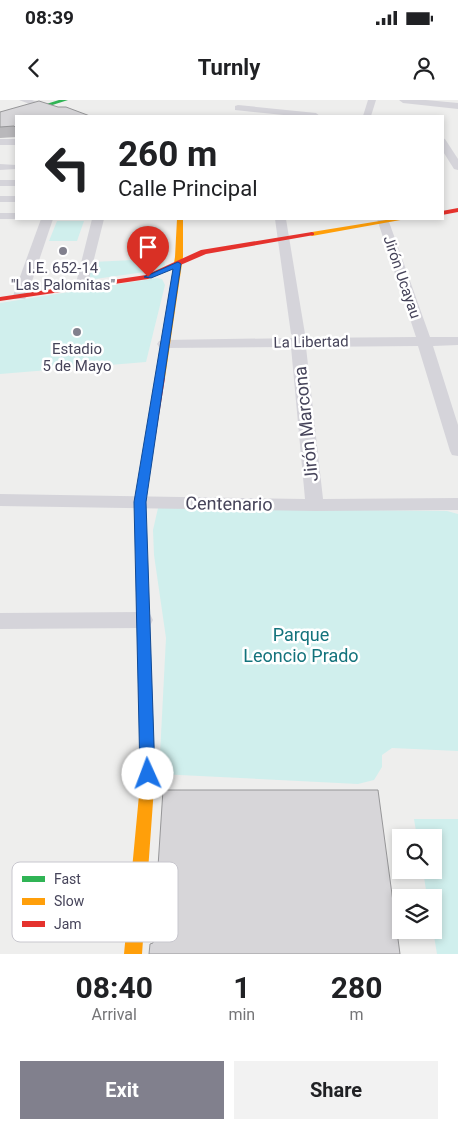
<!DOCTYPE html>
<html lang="en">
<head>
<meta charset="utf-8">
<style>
	body { margin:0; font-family:Roboto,sans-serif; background:#f2f2f2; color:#202124; height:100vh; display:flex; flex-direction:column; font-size:19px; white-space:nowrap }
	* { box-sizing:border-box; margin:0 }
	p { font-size:16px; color:#757577 }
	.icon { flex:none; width:28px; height:28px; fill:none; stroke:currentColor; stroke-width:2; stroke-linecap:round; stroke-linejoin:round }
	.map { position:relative; height:854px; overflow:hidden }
	.sheet { display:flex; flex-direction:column; background:#fff; flex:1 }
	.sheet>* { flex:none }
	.guide { position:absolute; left:15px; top:15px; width:429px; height:105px; border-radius:0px; box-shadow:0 2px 8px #0003; background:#fff; color:#202124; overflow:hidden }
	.tools { position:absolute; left:392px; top:729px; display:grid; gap:10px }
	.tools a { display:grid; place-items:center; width:50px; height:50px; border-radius:0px; background:#fff; box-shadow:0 2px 8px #0003; font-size:25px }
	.pin { position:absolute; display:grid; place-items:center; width:42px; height:42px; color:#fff; margin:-51px -21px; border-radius:50% 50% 50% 0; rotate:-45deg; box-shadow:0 0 5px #0007 }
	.pin .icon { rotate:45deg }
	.me { position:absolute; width:55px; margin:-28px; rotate:358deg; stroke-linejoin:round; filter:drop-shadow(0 0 4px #0008) }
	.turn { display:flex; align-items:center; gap:18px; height:105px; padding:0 20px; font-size:22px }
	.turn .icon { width:65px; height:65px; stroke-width:2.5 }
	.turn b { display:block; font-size:35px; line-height:42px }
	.eta { display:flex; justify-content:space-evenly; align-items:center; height:85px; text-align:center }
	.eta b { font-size:30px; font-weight:700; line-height:35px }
	.action { display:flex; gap:10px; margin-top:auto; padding:10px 20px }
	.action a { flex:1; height:58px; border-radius:0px; background:#81808d; color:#fff; font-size:20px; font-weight:700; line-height:58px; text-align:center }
	.action a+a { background:#f2f2f2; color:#202124 }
	.status { display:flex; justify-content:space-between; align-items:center; height:35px; padding:0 25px; background:#fff; direction:ltr }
	.status svg { height:14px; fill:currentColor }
	header { display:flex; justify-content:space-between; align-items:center; height:65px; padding:0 20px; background:#fff; font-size:22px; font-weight:700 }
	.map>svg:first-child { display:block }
	.green { fill:#d0efed }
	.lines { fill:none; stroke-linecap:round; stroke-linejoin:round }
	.street { fill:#d5d4da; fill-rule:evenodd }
	.fast { fill:#30b455; fill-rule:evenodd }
	.slow { fill:#ff9f0a; fill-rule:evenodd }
	.jam { fill:#e5322d; fill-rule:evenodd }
	.wall { fill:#b9b8bb }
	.building { fill:#d7d6d9; stroke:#969698 }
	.route { fill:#1a73e8; stroke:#114b97 }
	.poi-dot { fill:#81808d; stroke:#fff; stroke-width:2 }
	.labels { text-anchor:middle; stroke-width:5; stroke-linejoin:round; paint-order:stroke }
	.far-poi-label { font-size:15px; fill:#46445a; stroke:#fff }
	.far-street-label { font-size:15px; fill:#46445a; stroke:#fff }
	.street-label { font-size:18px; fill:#46445a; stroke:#fff }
	.park-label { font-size:18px; fill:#14737c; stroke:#fff }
	.key { fill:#fff; stroke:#c8c7ce; stroke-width:1 }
	.key-label { font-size:14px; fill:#46445a }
</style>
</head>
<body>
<div class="status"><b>08:39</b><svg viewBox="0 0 49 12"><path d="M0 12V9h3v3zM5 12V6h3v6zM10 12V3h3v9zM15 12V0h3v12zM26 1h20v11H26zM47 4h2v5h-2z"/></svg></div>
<header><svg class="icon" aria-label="back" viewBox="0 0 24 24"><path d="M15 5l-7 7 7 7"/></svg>Turnly<svg class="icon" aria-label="person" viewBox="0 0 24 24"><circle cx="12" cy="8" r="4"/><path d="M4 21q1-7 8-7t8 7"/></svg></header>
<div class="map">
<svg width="458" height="854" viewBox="0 0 458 854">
	<rect width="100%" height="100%" fill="#eeeeed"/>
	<g class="green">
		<path d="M57 121H84L77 141H49Z"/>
		<path d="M154 159 164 161 165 165 159 170 88 180 92 162Z"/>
		<path d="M157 178 162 179 165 185 146 262 0 274V203Z"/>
		<path d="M158 408 447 411 458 414V651L392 648 382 655V667L374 680 358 684 159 674 166 538 154 455 153 430Z"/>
		<path d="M414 719H458V854H437L433 830 434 798 427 797 423 770H434V738L417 737Z"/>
	</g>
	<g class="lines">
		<g class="street">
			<path d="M19 0H32L47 6 43 9Z"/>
			<path d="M368 0H376L371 16H363Z"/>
			<path d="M399 0H426L458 3V9L403 3Z"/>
			<path d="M238 5 316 13 320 16H293L235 10V6Z"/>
			<path d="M442 38 445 39 458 59V70L454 69 442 50Z"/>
			<rect x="0" y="39" width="16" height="6"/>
			<path d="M0 64 16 65V69L0 70Z"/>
			<rect x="0" y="80" width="16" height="6"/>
			<rect x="0" y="96" width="16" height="6"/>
			<path d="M0 113H16V119H19H0Z"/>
			<path d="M41 119H53L27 196 25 199H15L13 196Z"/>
			<path d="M92 119H104L87 187 81 191 75 187Z"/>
			<path d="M275 119H286L305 234 299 238 416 237 377 119H388L430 237H458V245L433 246 458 325V356L452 355 450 351 418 246 306 247 323 399 458 398V410L315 411 0 406V394L305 399 291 247 164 248 159 247 157 244 159 241 164 240 297 238 291 234Z"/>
			<path d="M143 512 150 514 153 520 150 526 143 528 0 529V513Z"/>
		</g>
		<path class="fast" d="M59 0H68L43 8 40 6Z"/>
		<g class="slow">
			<path d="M177 119H183V157L165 278 160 281 155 278 175 157Z"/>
			<path d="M392 119H406L312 136 308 134 312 132Z"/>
			<path d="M146 609 151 611 153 615 155 674 142 854H124L141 674 139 615 141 611Z"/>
		</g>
		<g class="jam">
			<path d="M458 108V112L442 115V111Z"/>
			<path d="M312 132 314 133V135L206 154 148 179 0 201V197L146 175 201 150Z"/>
			<path d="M160 275 165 278 145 402 153 615 151 619 146 621 141 619 139 615 135 402 155 278Z"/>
		</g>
	</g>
	<path class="wall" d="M0 12 16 16V37L0 38Z"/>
	<g class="building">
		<path d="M39 1 58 7H66L90 16H16V28L14 26 0 27V12Z"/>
		<path d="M163 690H378L400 854H149L150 844 153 843Z"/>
	</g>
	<path class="route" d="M178 162 181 164 146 402 155 674 153 679 148 681 142 679 140 674 134 402 173 169 151 178 144 177Z"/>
	<g class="poi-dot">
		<circle cx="63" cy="151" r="5"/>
		<circle cx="77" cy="232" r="5"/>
	</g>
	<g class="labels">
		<g class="far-poi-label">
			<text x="63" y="173">I.E. 652-14<tspan x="63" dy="17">"Las Palomitas"</tspan></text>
			<text x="77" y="254">Estadio<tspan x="77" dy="17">5 de Mayo</tspan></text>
		</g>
		<g class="far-street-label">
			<text transform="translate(402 177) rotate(71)" y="5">Jirón Ucayau</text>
			<text transform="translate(311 242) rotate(-1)" y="5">La Libertad</text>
		</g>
		<g class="street-label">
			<text transform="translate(306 324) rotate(-96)" y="6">Jirón Marcona</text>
			<text transform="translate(229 404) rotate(1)" y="6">Centenario</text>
		</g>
		<g class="park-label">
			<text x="301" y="541">Parque<tspan x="301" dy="21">Leoncio Prado</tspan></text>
		</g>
	</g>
	<rect x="12" y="762" width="166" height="80" rx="8" class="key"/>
	<rect x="22" y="776" width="23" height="6" fill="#30b455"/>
	<rect x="22" y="798" width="23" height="7" fill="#ff9f0a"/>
	<rect x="22" y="821" width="23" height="6" fill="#e5322d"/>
	<g class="key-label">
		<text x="54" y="784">Fast</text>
		<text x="54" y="806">Slow</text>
		<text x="54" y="829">Jam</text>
	</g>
</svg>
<div class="tools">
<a><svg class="icon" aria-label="search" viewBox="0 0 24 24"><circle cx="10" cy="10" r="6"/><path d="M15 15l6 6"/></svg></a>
<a><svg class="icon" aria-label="layers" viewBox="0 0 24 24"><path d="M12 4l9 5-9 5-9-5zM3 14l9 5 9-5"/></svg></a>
</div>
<div class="pin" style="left:148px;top:177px;background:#d93025"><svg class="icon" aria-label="arrive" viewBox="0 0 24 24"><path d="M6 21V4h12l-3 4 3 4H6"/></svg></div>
<svg class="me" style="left:148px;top:674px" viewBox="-20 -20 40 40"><circle r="19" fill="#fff"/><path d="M0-13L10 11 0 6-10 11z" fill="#1a73e8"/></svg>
<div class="guide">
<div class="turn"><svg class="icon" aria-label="left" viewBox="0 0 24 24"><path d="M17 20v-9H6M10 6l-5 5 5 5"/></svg><div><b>260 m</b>Calle Principal</div></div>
</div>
</div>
<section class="sheet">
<div class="eta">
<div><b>08:40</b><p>Arrival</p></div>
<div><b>1</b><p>min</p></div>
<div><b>280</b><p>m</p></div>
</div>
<div class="action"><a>Exit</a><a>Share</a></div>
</section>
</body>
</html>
